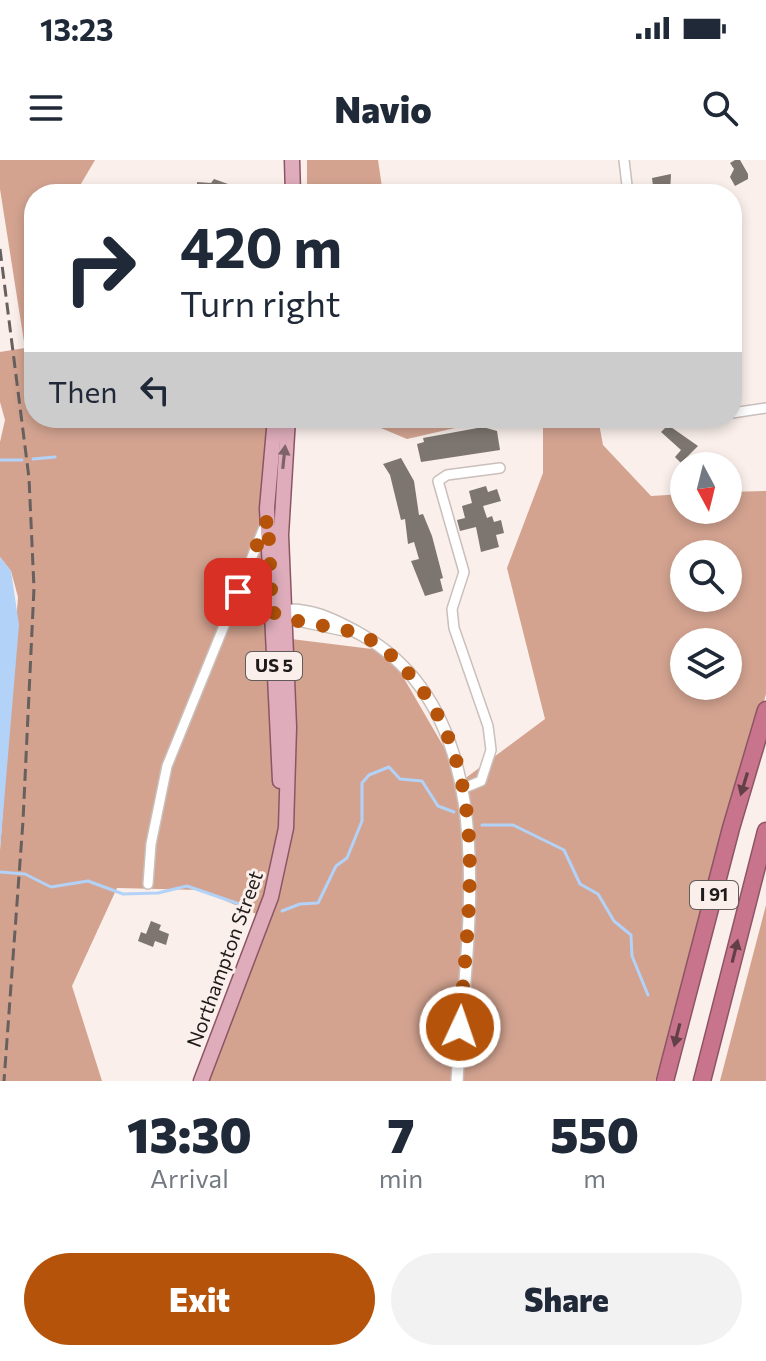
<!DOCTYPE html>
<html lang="en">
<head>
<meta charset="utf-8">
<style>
	body { margin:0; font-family:Commissioner,sans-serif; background:#f2f2f3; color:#1f2937; height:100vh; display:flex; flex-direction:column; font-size:30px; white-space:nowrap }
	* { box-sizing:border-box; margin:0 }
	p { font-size:26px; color:#747a83 }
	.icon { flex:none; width:44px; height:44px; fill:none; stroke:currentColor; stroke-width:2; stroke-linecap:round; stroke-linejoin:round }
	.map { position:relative; height:921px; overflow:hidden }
	.panel { display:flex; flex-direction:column; background:#fff; flex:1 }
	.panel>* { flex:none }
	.guide { position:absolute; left:24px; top:24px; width:718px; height:244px; border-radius:32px; box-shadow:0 4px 12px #0003; background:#fff; color:#1f2937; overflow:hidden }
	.needle { width:52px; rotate:173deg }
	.tools { position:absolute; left:670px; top:292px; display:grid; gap:16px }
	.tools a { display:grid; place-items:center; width:72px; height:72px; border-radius:50%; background:#fff; box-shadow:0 4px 12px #0003; font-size:40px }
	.pin { position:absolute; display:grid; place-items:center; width:68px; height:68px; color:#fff; margin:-34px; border-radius:16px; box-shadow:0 4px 12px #0006 }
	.me { position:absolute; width:88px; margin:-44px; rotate:3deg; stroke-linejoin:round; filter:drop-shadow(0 0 6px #0008) }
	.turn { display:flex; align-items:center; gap:28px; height:168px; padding:0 24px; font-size:36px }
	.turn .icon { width:104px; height:104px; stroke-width:2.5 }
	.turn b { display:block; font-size:56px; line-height:68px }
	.then { display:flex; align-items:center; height:76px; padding:0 24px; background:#0003; gap:16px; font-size:30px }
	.eta { display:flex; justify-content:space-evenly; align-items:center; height:136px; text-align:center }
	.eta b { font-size:48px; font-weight:800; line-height:56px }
	.primary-button { display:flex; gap:16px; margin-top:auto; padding:16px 24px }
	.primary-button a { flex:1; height:92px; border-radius:48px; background:#b45309; color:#fff; font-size:32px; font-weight:800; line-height:92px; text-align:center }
	.primary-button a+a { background:#f2f2f3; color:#1f2937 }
	.status { display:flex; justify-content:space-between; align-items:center; height:56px; padding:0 40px; background:#fff; direction:ltr }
	.status svg { height:22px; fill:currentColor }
	header { display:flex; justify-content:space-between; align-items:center; height:104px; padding:0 24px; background:#fff; font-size:36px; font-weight:800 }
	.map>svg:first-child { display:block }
	.forest { fill:#d3a390; fill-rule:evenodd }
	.water { fill:#b2d2f8 }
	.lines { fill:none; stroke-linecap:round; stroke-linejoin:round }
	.stream { stroke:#b2d2f8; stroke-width:3 }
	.building { fill:#7d7670 }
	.minor-casing { stroke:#c9bfbb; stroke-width:12 }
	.tertiary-casing { stroke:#c9bfbb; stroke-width:14 }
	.primary-casing { stroke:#8d5564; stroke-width:17 }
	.motorway-casing { stroke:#8d5564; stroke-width:19 }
	.minor { stroke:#fff; stroke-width:9 }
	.tertiary { stroke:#fff; stroke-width:11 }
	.primary { stroke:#deacba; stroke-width:14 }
	.motorway { stroke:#c8748c; stroke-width:16 }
	.rail { stroke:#67605e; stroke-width:3; stroke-dasharray:12 6; stroke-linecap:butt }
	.oneway { fill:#7e646a }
	.oneway2 { fill:#633f48 }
	.route { stroke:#b45309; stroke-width:14; stroke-dasharray:0 25.2 }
	.labels { text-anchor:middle; stroke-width:6; stroke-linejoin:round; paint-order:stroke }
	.shield { fill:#faefeb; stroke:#615b59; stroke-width:2 }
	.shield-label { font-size:18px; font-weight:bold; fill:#1f1b1a }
	.street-label { font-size:20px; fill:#1f1b1a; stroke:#faefeb }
</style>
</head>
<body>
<div class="status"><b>13:23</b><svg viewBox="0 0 49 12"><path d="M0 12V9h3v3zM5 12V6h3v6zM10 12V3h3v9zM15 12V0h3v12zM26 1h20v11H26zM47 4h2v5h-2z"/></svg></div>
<header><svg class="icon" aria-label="menu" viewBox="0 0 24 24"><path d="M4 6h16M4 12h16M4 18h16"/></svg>Navio<svg class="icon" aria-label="search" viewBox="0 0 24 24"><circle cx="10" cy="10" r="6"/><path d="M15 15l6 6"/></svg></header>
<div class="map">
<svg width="766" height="921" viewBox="0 0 766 921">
	<rect width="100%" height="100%" fill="#faefeb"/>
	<g class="forest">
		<path d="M0 0H95L75 34H34V258H280L259 354 267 476 388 491 463 620 545 559 507 408 543 313V265L524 258H598L603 285 651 336 684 334V350H728V332L766 331V534L655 921H193L259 755 200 730 117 728 72 826 102 921H0V690L18 437 11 411 0 397V282L5 260 0 242V192L25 188 0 29ZM684 394H728V438H684ZM684 482H728V526H684Z"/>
		<path d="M307 0H378L383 34H329L307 27Z"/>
		<path d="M357 258H499L407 279Z"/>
		<path d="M766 745V921H720Z"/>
	</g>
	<path class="water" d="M0 397 11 411 19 465 0 690Z"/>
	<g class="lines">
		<g class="stream">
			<path d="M33 299 55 297"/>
			<path d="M0 300H22"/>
			<path d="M482 665H513L564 690 580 724 598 734 614 761 631 775 632 796 648 835"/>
			<path d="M0 712 25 714 51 727 88 721 123 734 158 733 187 726 248 747"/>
			<path d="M282 751 300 744 318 743 336 706 347 698 362 661V623L369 615 389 607 400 619 422 621 438 646 454 652"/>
		</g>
	</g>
	<g class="building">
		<path d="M735 0H740L748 14V19L735 26 730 17 734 9 730 3Z"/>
		<path d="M671 14 670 34H654L652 18Z"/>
		<path d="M214 19 228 24 227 34 197 29V22L211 23Z"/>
		<path d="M668 265 698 286 681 303 675 297 681 290 661 272Z"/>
		<path d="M483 267 497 271 500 290 421 302 417 284 424 282 423 278Z"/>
		<path d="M401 298 414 321 419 355 423 354 432 376 443 418 440 419 443 431 425 436 411 401 419 399 414 382 408 384 405 359 401 360 390 315 383 304Z"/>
		<path d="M486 326 488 332 497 329 501 341 483 346 487 358 492 356 494 362 501 360 504 373 496 375 499 387 481 392 476 367 460 371 457 360 465 358 462 346 472 343 469 331Z"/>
		<path d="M151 761 161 765 159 770 169 774 166 785 155 781 153 787 138 781 141 772 146 774Z"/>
	</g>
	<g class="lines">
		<g class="minor-casing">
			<g id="minor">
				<path d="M624 0 628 34"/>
				<path d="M732 253 766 248"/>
				<path d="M464 628 481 621 491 590 488 566 454 468 452 449 464 412 438 321 447 315 500 308"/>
				<path d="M148 724 151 684 167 606 265 365"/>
			</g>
		</g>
		<g class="tertiary-casing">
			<g id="tertiary">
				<path d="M276 451C309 446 335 460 362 475 510 558 465 782 457 921"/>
				<path d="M279 456 344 470"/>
			</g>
		</g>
		<g class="primary-casing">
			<g id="primary">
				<path d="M292 0 293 34"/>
				<path d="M275 258 267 348 280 621"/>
				<path d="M201 921 271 737 286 668 289 567 281 375 288 258"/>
			</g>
		</g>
		<g class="motorway-casing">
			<g id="motorway">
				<path d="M665 921 731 668 766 550"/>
				<path d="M702 921 766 671"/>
			</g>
		</g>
		<use href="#minor" class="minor"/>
		<use href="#tertiary" class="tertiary"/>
		<use href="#primary" class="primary"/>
		<use href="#motorway" class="motorway"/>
		<path class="rail" d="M0 89 29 318 34 428 23 661 4 921"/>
	</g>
	<defs><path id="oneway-solid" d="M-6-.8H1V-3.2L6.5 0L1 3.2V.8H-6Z" transform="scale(2)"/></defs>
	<use class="oneway" href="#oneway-solid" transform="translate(284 297) rotate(-84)"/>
	<g class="oneway2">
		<use href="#oneway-solid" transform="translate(744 624) rotate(107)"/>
		<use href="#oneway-solid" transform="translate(735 791) rotate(-76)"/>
		<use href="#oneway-solid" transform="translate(677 875) rotate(104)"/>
	</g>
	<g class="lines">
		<path class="route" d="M238 432 268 358 272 452C301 467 335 463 365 477 383 485 398 502 411 516 494 613 467 751 460 867"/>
	</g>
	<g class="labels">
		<g class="shield">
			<rect x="246" y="492" width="56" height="28" rx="6"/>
			<rect x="690" y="721" width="48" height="28" rx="6"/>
		</g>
		<g class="shield-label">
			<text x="274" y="512">US 5</text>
			<text x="714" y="741">I 91</text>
		</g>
		<g class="street-label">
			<text transform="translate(225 799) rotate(-70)" y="7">Northampton Street</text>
		</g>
	</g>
</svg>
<div class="tools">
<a><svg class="needle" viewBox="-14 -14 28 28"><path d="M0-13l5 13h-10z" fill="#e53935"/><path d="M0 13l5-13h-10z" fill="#747a83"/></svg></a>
<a><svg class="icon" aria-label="search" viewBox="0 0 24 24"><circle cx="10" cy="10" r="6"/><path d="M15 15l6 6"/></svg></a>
<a><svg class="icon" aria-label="layers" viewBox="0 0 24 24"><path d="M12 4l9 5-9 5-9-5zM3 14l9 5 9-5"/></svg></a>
</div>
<div class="pin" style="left:238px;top:432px;background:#d93025"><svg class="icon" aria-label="arrive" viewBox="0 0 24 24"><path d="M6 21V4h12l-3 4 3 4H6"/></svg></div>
<svg class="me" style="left:460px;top:867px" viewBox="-20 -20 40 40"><circle r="17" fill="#b45309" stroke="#fff" stroke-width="3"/><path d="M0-11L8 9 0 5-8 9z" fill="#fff"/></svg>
<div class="guide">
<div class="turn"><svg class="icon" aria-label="right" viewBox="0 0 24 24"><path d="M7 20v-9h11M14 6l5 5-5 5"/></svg><div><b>420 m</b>Turn right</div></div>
<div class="then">Then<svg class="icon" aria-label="left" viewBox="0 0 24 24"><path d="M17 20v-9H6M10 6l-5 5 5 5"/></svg></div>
</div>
</div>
<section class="panel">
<div class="eta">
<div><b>13:30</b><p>Arrival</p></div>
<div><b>7</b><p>min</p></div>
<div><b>550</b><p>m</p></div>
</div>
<div class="primary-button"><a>Exit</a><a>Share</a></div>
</section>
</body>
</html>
